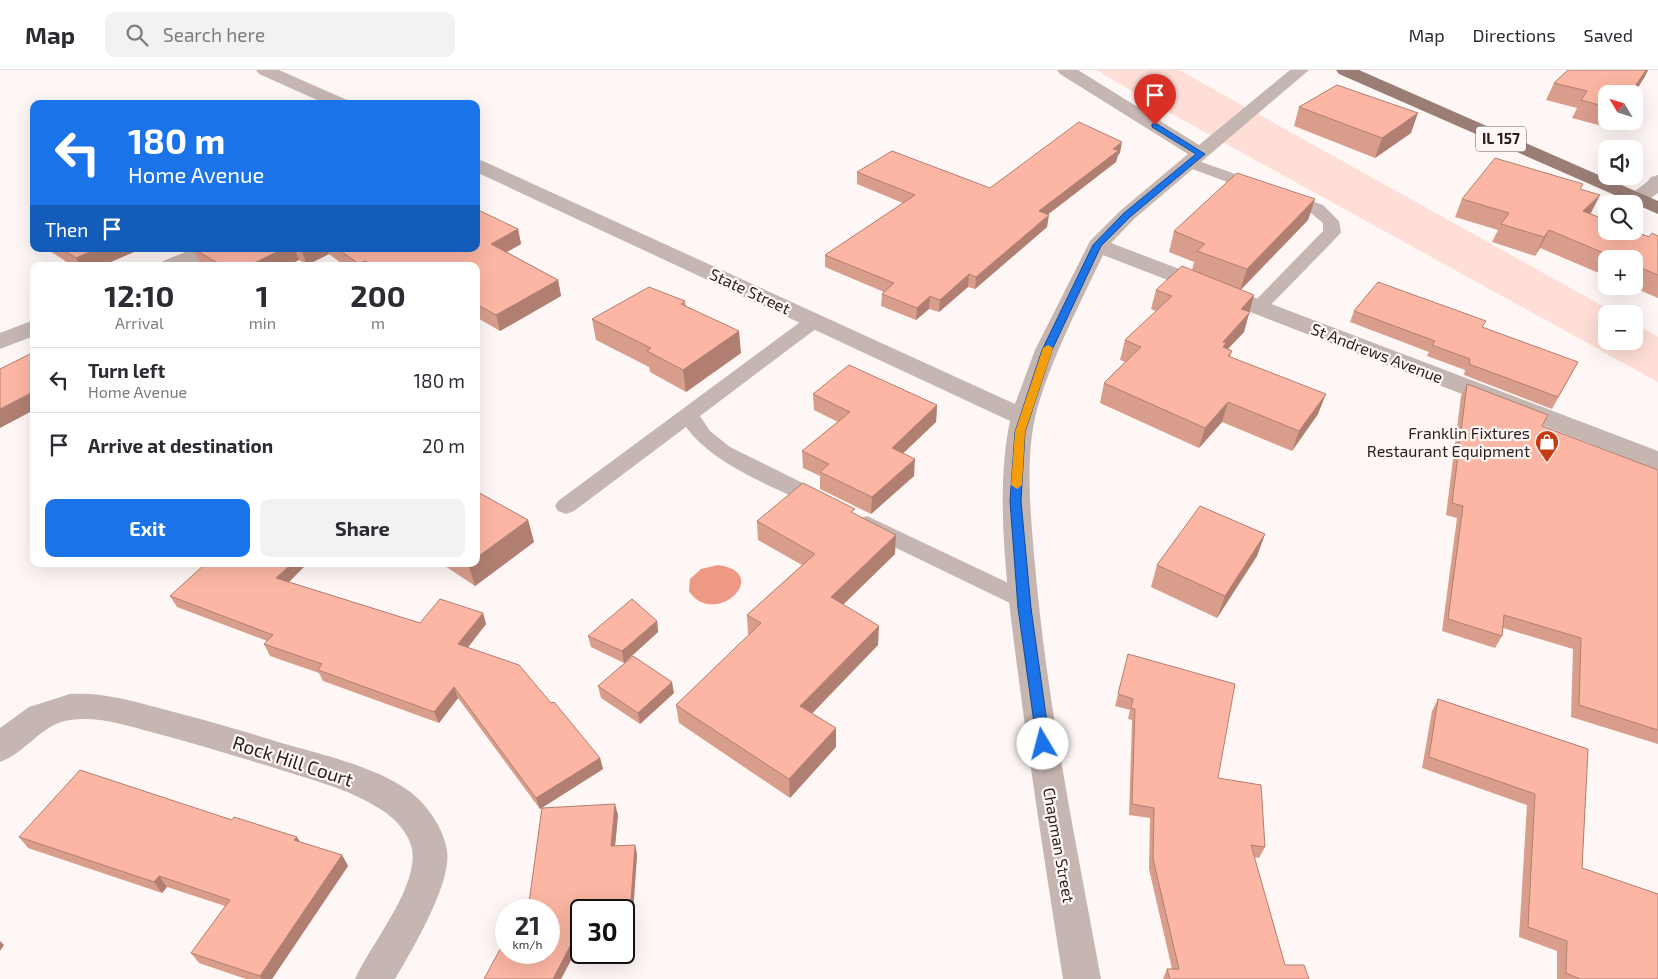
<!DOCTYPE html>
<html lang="en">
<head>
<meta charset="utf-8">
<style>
	body { margin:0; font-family:"Exo 2",sans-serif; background:#f2f2f3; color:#2b2b33; height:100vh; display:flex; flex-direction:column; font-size:19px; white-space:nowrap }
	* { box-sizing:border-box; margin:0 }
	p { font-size:16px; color:#7c7c81 }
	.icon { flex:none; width:28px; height:28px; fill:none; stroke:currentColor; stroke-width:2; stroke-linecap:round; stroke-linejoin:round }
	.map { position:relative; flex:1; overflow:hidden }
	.drawer { position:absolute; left:30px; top:192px; width:450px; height:305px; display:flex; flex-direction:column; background:#fff; border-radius:10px; box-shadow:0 5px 20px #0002 }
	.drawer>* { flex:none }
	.guide { position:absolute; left:30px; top:30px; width:450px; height:152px; border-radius:10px; box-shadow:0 5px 20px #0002; background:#1a73e8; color:#fff; overflow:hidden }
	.needle { width:32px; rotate:308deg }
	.fabs { position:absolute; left:1598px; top:15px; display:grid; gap:10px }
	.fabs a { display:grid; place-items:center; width:45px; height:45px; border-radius:10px; background:#fff; box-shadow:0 5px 20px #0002; font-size:25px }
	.speed { position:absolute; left:495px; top:829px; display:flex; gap:10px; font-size:25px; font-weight:700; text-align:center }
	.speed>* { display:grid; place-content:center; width:65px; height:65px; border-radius:50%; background:#fff; box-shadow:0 5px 20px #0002; line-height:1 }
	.speed small { font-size:12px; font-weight:400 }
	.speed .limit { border:2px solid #111; border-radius:8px; background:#fff; color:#111 }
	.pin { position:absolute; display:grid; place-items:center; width:42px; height:42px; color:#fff; margin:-51px -21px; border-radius:50% 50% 50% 0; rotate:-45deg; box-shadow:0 0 5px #0007 }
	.pin .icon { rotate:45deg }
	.me { position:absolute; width:55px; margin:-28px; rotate:352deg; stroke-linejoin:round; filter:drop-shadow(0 0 4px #0008) }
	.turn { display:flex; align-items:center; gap:18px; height:105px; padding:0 15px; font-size:22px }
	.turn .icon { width:65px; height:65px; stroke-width:2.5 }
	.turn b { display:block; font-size:35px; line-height:42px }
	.then { display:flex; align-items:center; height:48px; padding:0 15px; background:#0003; gap:10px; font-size:19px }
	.eta { display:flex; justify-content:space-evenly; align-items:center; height:85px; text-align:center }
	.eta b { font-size:30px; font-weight:700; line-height:35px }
	.primary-button { display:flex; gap:10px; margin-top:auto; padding:10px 15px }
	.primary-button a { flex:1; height:58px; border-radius:10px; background:#1a73e8; color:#fff; font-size:20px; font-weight:700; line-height:58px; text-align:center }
	.primary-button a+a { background:#f2f2f3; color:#2b2b33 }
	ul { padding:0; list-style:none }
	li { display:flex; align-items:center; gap:15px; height:65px; padding:0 15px; border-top:1px solid #e1e1e2 }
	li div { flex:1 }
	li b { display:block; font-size:19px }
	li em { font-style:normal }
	header { display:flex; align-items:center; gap:30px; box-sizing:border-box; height:70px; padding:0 25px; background:#fff; border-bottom:1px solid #e1e1e2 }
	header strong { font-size:24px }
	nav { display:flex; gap:28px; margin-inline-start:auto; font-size:18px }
	.search { width:350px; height:45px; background:#f2f2f3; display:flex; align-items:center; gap:12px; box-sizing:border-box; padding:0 18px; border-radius:10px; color:#7c7c81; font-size:19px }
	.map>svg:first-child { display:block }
	.green { fill:#feded6 }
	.water { fill:#ee9983 }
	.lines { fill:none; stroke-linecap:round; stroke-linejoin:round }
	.service { fill:#c6b6b1; fill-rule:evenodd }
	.minor { fill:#c6b6b1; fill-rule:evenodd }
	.primary { fill:#9a7e76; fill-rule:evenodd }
	.wall { fill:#d99d8c }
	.shaded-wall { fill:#b07f72 }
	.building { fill:#fcb6a3; stroke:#b07f72 }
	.route { fill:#1a73e8; stroke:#114b97 }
	.slow { fill:#f59e0b }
	.labels { text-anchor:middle; stroke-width:4.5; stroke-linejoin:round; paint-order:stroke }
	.shield { fill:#fef7f5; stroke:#6a5e5b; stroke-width:1 }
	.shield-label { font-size:15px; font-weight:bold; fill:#2a1d19 }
	.street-label { font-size:16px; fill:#2a1d19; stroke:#fef7f5 }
	.poi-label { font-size:16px; fill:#2a1d19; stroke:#fef7f5; text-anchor:end }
	.near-street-label { font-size:19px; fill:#2a1d19; stroke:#fef7f5 }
</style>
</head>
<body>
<header>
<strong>Map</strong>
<div class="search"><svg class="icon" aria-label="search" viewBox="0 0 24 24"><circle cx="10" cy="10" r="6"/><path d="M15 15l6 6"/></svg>Search here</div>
<nav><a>Map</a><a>Directions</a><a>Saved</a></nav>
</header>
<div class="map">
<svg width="1658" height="909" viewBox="0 0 1658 909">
	<rect width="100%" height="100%" fill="#fef7f5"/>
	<path class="green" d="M1097 0H1179L1617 244H1606V271H1634V253L1658 267V312L1143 28Z"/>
	<path class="water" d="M718 495C774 503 714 560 689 521L690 509 701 499Z"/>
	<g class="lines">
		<g class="service">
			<path d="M1190 88 1323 135 1339 151 1341 162 1338 166 1265 241 1258 243 1251 241 1249 237 1323 161V153L1311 143 1184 96 1182 93 1184 90Z"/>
			<path d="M814 245 821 247 823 251 821 255 700 346 710 361 730 377 831 427 834 432 831 437 823 440 815 437C774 417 712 394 686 357L574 441 566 444 558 441 555 436 558 431 807 247Z"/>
			<path d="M867 446 1032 524 1036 530 1032 536 1024 539 1016 536 859 460 856 454 859 448Z"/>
		</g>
		<g class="minor">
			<path d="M256 0H279L347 30 350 34H326L259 4Z"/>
			<path d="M1057 0H1078L1199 75 1290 0H1309L1134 149 1111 173 1658 381V400L1103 185C1079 236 1048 294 1035 348 1025 393 1031 450 1035 495 1047 634 1076 772 1101 909H1063C1047 807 1031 705 1018 603 1008 526 994 426 1010 351L476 102V89L483 91 1015 334 1035 280 1090 171 1120 141 1188 84 1060 4Z"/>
			<path d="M1658 105V123C1648 130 1642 136 1630 133L1627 129C1633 120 1645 116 1651 107Z"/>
			<path d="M193 179H221C209 195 178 197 160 196L163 191Z"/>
			<path d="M34 250V266L0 279V263Z"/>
			<path d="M70 624C101 622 130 630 159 638 198 648 237 659 275 671 318 684 373 695 409 721 427 734 444 759 447 781 452 813 412 880 395 909H355C370 875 419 817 412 779 409 763 394 747 380 739 348 718 311 710 275 698 235 686 196 674 155 663 128 656 99 646 70 650 41 654 26 683 0 692V658L29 637Z"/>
		</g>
		<path class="primary" d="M1336 0H1359L1658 131V144L1339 4Z"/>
	</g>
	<g class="wall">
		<path d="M1568 0H1648L1644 8 1606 24V51H1615L1610 58 1572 48 1577 38 1546 30 1554 13Z"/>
		<path d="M1299 37 1411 63 1375 88 1294 56Z"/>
		<path d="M1120 83 1118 85 1116 92 1048 144 1047 157 975 219 968 217 939 242 929 239 916 250 881 236 882 224 884 222 825 197V185L903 133 857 114V102L990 118Z"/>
		<path d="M1581 119 1591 143 1590 144 1649 167 1658 166V228L1630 216H1634V189H1606V206L1540 178 1535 186 1492 172 1498 160 1455 147 1462 129Z"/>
		<path d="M1315 129 1308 150 1241 220 1254 225 1244 262 1228 279 1232 281 1230 287 1318 344 1292 381 1222 352 1199 378 1100 333 1104 313 1125 292 1120 290 1125 270 1156 241 1151 239 1156 220 1192 200 1194 192 1169 182 1174 161Z"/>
		<path d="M518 159 521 174 507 182 558 210 561 226 500 261 476 247V196H345L329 184 307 195 299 190 286 196H203L200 194 193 179H476Z"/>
		<path d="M49 179H141L101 196H73L50 181Z"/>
		<path d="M685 231 686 236 741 283 686 322 650 302 649 297 596 270 592 249Z"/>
		<path d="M1354 241 1483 258 1578 292 1552 339 1464 305 1465 300 1427 286 1429 282 1350 252Z"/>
		<path d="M1467 314 1542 356 1658 400V674L1571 647 1573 579 1503 558 1502 566 1495 578 1442 561 1457 448 1446 445 1461 326Z"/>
		<path d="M813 324 937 335 936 352 903 383 914 406 871 444 820 419V406L803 398 802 381 838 352 814 340Z"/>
		<path d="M855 444 895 484 843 535 878 575 812 643 836 658V677L790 728 679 653 676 635 749 565 748 564 747 545 802 495 758 470 757 451Z"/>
		<path d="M528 450 534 472 475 516 442 494H476Z"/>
		<path d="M1265 464 1257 486 1217 548 1151 517 1157 495Z"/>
		<path d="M289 512 420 553 483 543 486 554 468 577 551 633 600 688 603 699 540 739 458 628 439 653 323 611 319 603 270 586 264 574 267 571 177 537 170 526Z"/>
		<path d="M657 551 658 562 624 593 591 577 588 566Z"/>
		<path d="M1128 584 1218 708 1265 777 1259 788 1254 787 1285 895 1309 909H1163L1167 899H1172L1149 799 1150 748 1129 745 1132 650 1128 649 1130 640 1115 636Z"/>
		<path d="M598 616 674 623 640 654 601 628Z"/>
		<path d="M1438 629 1588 679 1582 798 1658 909H1557V881L1519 867 1527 735 1422 698 1432 641Z"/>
		<path d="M618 745 615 776 635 775 637 785 631 869H624V840H581V871L561 909H484L506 882H549Z"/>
		<path d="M19 767 300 772 342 785 348 796 272 909H246L199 893 191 883 225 836 167 817 162 823 28 778Z"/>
	</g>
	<g class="shaded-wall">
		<path d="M1646 0H1648L1644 8 1634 24H1630Z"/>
		<path d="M1418 43 1411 63 1375 88 1382 68Z"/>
		<path d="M1122 72 1120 83 1118 85 1116 92 1037 153 1039 141Z"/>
		<path d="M1600 125 1591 143 1574 159 1583 141Z"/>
		<path d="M1315 129 1308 150 1240 220 1247 199Z"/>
		<path d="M1049 145 1047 157 975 219 976 207Z"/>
		<path d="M518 159 521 174 494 189 491 174Z"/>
		<path d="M1549 160 1540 178 1535 186 1544 167Z"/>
		<path d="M97 179H141L101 196H80L76 188Z"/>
		<path d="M179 179H189L180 182Z"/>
		<path d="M283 179H295L299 190 286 196H248Z"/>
		<path d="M301 179H327L329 184 307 195Z"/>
		<path d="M365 191 367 196H360L359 194Z"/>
		<path d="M969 204 968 217 939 242 940 230Z"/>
		<path d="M558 210 561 226 500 261 496 245Z"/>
		<path d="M1254 225 1244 262 1222 285 1223 272 1241 239Z"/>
		<path d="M930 226 929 239 916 250 917 238Z"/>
		<path d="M739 261 741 283 686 322 683 300Z"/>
		<path d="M33 322 34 323V340L0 358V339Z"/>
		<path d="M1326 324 1318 344 1292 381 1299 361Z"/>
		<path d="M1228 332 1222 352 1199 378 1205 358Z"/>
		<path d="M937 335 936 352 892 394V378Z"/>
		<path d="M915 389 914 406 871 444 872 427Z"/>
		<path d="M528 450 534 472 475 516 468 494H476V488Z"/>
		<path d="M1265 464 1257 486 1217 548 1225 526Z"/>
		<path d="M896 465 895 484 831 546V527Z"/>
		<path d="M291 494H307L281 520 276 508Z"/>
		<path d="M483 543 486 554 462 585 458 574Z"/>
		<path d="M657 551 658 562 624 593 622 581Z"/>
		<path d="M879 556 878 575 801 655 800 636Z"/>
		<path d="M672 612 674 623 640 654 638 643Z"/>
		<path d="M454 617 458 628 439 653 434 642Z"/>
		<path d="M836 658V677L790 728 789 709Z"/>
		<path d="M600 688 603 699 540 739 536 728Z"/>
		<path d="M615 734 618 745 614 786 611 776Z"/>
		<path d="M297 767 303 777 294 770Z"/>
		<path d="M635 775 637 785 631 869 629 858Z"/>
		<path d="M342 785 348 796 272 909H262L260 906Z"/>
		<path d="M159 806 167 817 162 823 154 812Z"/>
		<path d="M578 861 581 871 561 909H553Z"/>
		<path d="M0 871 4 875 0 881Z"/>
	</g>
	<g class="building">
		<path d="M1568 0H1646L1630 24H1606V37L1581 30 1587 21 1554 13Z"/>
		<path d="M1337 15 1418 43 1382 68 1299 37Z"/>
		<path d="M1079 52 1122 72 1113 79 1119 80 1039 141 1049 145 976 207 969 204 940 230 930 226 917 238 882 224 894 213 825 185 915 125 857 102 892 81 990 118Z"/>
		<path d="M1495 88 1583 114 1580 119 1600 125 1583 141 1606 150V161H1634L1649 167 1652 163 1658 166V205L1634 195V189H1618L1549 160 1544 167 1501 154 1509 143 1462 129Z"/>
		<path d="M1237 103 1315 129 1247 199 1197 181 1205 174 1174 161Z"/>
		<path d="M476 139 518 159 491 174 558 210 496 245 476 234V196H374L365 191 359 194 338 179H476Z"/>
		<path d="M62 179H97L76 188Z"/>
		<path d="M194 179H283L248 196H223Z"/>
		<path d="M1182 196 1254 225 1241 239 1250 242 1223 272 1226 273 1223 277 1232 281 1228 286 1326 324 1299 361 1228 332 1205 358 1104 313 1141 277 1125 270 1172 226 1156 220Z"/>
		<path d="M1378 212 1486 251 1482 257 1578 292 1558 327 1469 294 1470 289 1432 275 1435 271 1354 241Z"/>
		<path d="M649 217 685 231 681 234 739 261 683 300 647 281 651 278 592 249Z"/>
		<path d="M34 282V322H33L0 339V299Z"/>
		<path d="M849 295 937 335 892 378 915 389 872 427 820 402 829 394 802 381 850 342 813 324Z"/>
		<path d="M1467 314 1548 345 1542 356 1658 400V660L1579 635 1581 568 1504 545 1502 566 1448 549 1463 436 1452 433Z"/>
		<path d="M803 413 855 439 851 442 896 465 831 527 879 556 800 636 836 658 789 709 676 635 761 553 747 545 815 484 757 451Z"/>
		<path d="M476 421 528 450 476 488Z"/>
		<path d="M1200 436 1265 464 1225 526 1157 495Z"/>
		<path d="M205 494H291L276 508 420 553 440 529 483 543 458 574 519 595 551 633 554 632 600 688 536 728 454 617 434 642 318 600 322 594 264 574 273 565 170 526Z"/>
		<path d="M632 529 657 551 622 581 588 566Z"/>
		<path d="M1128 584 1235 614 1218 708 1261 715 1265 777 1251 775 1285 895H1304L1309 909H1170L1167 899H1179L1153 789 1154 738 1132 734 1135 639 1131 638 1133 629 1118 624Z"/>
		<path d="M633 586 672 612 638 643 598 616Z"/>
		<path d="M1438 629 1588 679 1582 798 1658 824V909H1580L1566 903 1567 871 1528 857 1535 724 1429 687Z"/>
		<path d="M80 700 232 750 234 747 297 767 294 770 342 785 260 906 191 883 230 830 159 806 154 812 19 767Z"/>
		<path d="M615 734 611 776 635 775 629 858 624 859V840H581V860L578 861 553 909H484L504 872 506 873V882H549V840H528L542 738Z"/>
	</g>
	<path class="route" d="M1152 54H1157L1205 84 1130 147 1101 176 1052 280 1025 362 1021 431 1031 538 1050 674 1048 678 1043 680 1038 678 1037 674 1018 538 1010 431 1015 362 1042 280 1093 175 1124 143 1196 84 1152 57Z"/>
	<path class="slow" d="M1048 275 1053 278 1025 362 1022 415 1017 419 1011 415 1015 362 1043 278Z"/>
	<defs>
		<g id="shop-pin" transform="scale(1.25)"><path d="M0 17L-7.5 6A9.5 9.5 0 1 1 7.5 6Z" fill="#c43b14" stroke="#fef7f5"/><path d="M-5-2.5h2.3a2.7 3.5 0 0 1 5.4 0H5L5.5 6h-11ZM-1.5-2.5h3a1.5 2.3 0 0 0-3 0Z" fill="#fff"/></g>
	</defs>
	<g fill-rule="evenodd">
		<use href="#shop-pin" x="1547" y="372"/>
	</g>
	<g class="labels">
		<rect class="shield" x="1476" y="56.5" width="50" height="25" rx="4"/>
		<g class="shield-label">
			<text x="1501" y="74">IL 157</text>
		</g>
		<g class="street-label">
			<text transform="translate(750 221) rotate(25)" y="6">State Street</text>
			<text transform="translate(1377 283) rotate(21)" y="6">St Andrews Avenue</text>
			<text transform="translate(1059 775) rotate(80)" y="6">Chapman Street</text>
		</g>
		<g class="poi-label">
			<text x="1530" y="369">Franklin Fixtures<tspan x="1530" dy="18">Restaurant Equipment</tspan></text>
		</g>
		<g class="near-street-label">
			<text transform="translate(293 691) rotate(18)" y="7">Rock Hill Court</text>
		</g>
	</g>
</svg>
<div class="fabs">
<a><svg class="needle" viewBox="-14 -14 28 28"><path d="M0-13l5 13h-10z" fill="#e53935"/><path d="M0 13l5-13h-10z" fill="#7c7c81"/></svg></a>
<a><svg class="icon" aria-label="sound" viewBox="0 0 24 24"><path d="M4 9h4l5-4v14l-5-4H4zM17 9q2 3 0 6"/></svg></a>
<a><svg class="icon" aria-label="search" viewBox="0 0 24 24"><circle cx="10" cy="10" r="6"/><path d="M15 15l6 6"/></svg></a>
<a>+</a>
<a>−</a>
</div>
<div class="speed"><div>21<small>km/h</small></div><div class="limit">30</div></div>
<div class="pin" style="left:1155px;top:55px;background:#d93025"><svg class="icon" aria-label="arrive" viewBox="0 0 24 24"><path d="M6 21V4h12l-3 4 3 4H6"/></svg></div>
<svg class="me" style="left:1043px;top:674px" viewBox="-20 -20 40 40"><circle r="19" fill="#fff"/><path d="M0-13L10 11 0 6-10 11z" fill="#1a73e8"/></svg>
<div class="guide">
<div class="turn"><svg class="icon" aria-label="left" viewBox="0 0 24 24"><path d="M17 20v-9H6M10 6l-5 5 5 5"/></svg><div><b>180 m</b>Home Avenue</div></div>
<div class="then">Then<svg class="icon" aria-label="arrive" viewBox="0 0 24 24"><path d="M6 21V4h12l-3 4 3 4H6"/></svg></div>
</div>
<section class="drawer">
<div class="eta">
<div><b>12:10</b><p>Arrival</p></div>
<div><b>1</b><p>min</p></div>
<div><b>200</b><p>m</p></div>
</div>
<ul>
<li><svg class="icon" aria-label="left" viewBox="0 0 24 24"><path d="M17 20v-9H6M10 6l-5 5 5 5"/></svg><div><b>Turn left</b><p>Home Avenue</p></div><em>180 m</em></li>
<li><svg class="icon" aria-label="arrive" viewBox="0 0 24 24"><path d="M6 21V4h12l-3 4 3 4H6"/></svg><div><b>Arrive at destination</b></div><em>20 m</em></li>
</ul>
<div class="primary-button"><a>Exit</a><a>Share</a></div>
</section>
</div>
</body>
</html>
